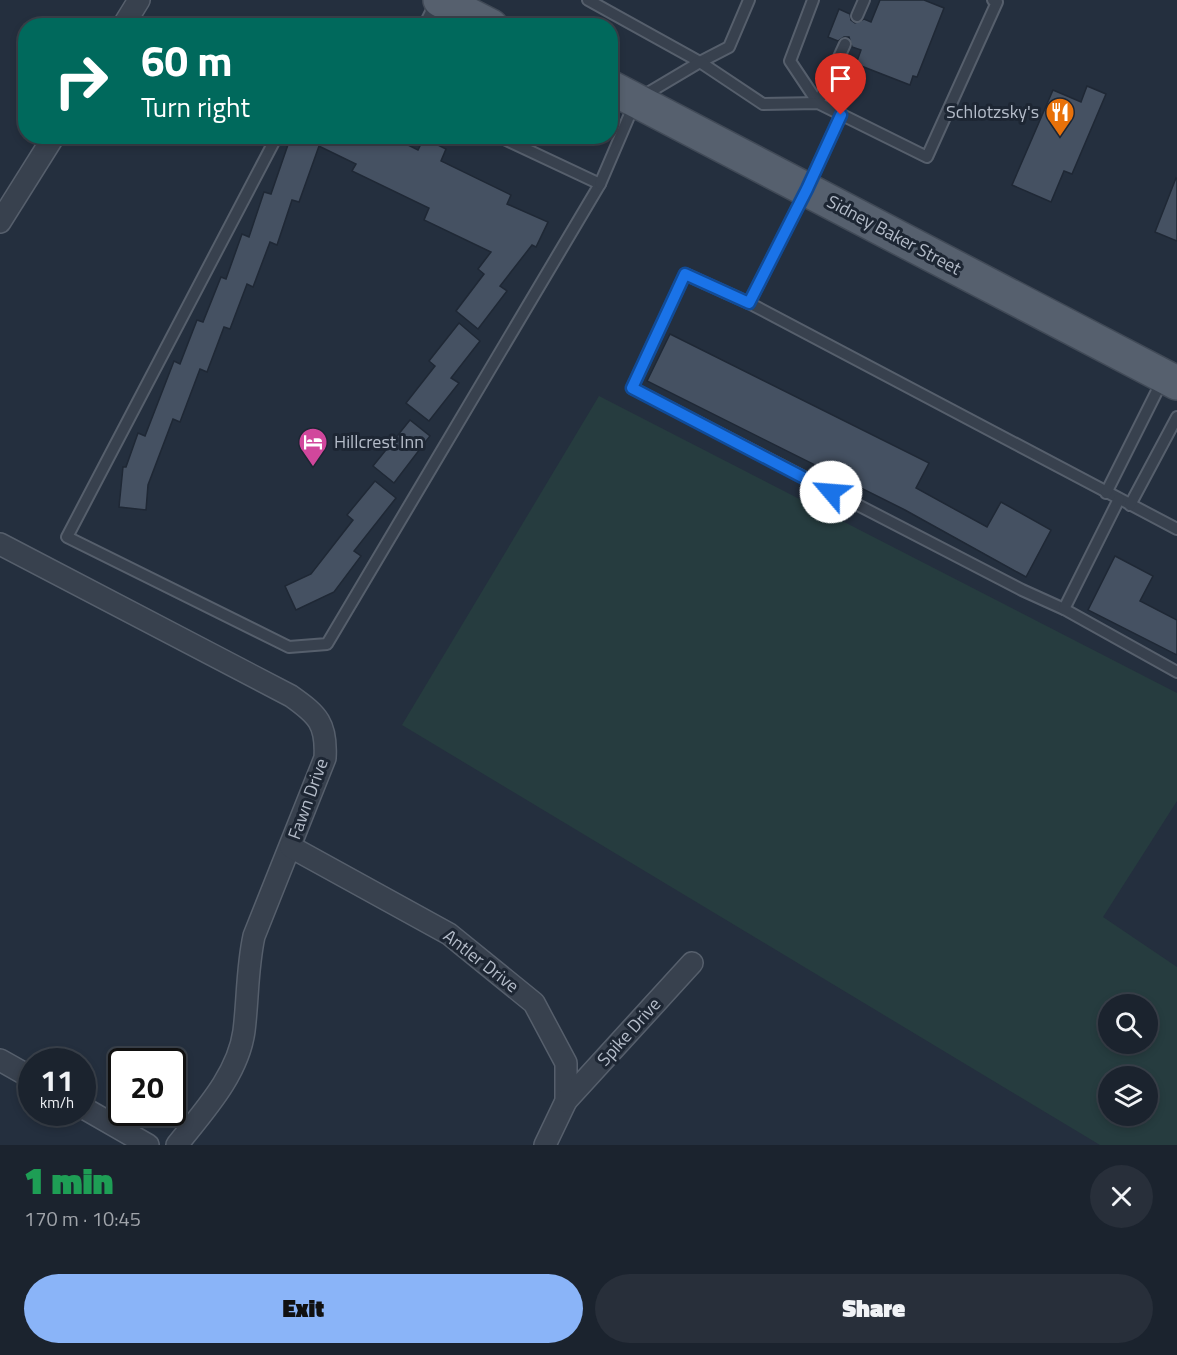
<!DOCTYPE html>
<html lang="en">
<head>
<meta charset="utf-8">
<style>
	body { margin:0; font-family:"Titillium Web",sans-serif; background:#282f3a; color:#f1f3f6; height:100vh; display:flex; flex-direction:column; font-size:22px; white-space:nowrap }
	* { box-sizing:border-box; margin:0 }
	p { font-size:20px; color:#a0a4aa }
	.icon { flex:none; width:33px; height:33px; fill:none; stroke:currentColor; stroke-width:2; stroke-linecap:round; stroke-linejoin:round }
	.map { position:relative; height:1145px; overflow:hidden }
	.sheet { display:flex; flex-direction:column; background:#1b232e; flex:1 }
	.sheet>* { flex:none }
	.hud { position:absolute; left:18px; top:18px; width:600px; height:126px; border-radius:24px; box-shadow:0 3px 9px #0003,0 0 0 2px #39404a; background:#00695c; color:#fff; overflow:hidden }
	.controls { position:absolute; left:1098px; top:994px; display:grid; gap:12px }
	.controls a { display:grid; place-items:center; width:60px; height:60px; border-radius:50%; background:#1b232e; box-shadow:0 3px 9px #0003,0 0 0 2px #39404a; font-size:30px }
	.speed { position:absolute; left:18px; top:1048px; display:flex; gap:12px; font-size:30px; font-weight:700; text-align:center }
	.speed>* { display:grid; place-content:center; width:78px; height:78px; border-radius:50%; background:#1b232e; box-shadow:0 3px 9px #0003,0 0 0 2px #39404a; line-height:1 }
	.speed small { font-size:15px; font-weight:400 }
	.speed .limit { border:3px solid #111; border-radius:9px; background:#fff; color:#111 }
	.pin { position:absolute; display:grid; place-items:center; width:51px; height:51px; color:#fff; margin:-62px -26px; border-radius:50% 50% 50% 0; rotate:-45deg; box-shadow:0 0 6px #0007 }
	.pin .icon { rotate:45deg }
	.me { position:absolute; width:66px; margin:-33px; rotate:297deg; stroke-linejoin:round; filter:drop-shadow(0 0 4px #0008) }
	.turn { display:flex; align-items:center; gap:21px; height:126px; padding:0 24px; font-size:27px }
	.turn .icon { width:78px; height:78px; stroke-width:2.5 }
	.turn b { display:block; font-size:42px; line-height:51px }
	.round { display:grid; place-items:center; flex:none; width:63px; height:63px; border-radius:32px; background:#282f3a }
	.summary { display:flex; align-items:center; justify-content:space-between; height:102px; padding:0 24px }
	h1 { font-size:36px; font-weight:800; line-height:45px; color:#1e9e55 }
	.cta { display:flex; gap:12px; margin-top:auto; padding:12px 24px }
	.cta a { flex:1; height:69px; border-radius:36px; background:#8ab4f8; color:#111; font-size:24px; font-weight:800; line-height:69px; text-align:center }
	.cta a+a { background:#282f3a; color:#f1f3f6 }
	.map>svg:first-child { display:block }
	.green { fill:#263c3f; fill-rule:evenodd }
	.building { fill:#455162; stroke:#1f2835; stroke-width:1.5 }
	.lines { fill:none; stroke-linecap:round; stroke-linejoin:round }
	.lane-casing { stroke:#565f6c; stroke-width:14 }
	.street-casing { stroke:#565f6c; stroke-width:24 }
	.primary-casing { stroke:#414a57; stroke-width:36 }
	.lane { stroke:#38414e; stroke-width:10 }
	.street { stroke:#38414e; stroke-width:21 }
	.primary { stroke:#56606e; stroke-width:33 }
	.route-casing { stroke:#114b97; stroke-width:15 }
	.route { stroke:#1a73e8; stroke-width:10 }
	.labels { text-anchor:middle; stroke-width:6; stroke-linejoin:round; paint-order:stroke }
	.poi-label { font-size:18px; fill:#b4bcc9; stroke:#1d2633; text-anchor:end }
	.street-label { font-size:18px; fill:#b4bcc9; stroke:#1d2633 }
</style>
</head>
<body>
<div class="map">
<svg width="1177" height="1145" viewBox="0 0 1177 1145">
	<rect width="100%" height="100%" fill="#242f3e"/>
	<path class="green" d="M599 396 1177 693V801L1103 917 1177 967V1145H1100L402 725ZM1108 1005H1148V1044H1108ZM1108 1077H1148V1116H1108Z"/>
	<g class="building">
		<path d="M880 0H924L944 8 917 77 913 76 910 85 856 64 861 50 852 47 849 37H844L838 41 828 37 839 9 850 14 851 20 855 23 864 19 871 22Z"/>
		<path d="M1087 86 1106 94 1072 174 1064 171 1051 202 1012 185 1053 90 1081 102Z"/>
		<path d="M291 136H390L418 150 424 138 446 149 441 161 511 195 507 204 548 222 536 247 532 245 500 286 507 291 478 329 456 311 484 274 478 269 491 252 424 220 429 208 352 171 356 164 319 146 299 202 292 200 277 245 270 242 253 287 247 284 230 329 224 327 207 372 200 369 180 422 173 419 148 485 146 510 119 507 123 467H126L138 433 145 436 174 361 180 364 197 320 203 322 221 277 226 279 242 234 249 237 264 192 271 194Z"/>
		<path d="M1176 178 1177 179V241L1155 232Z"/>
		<path d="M459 323 480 341 451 378 459 383 429 421 406 403 435 366 429 361Z"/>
		<path d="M670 334 929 463 916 488 987 527 1001 502 1051 530 1026 577 905 510 647 381Z"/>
		<path d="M410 420 430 436 394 483 373 466Z"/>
		<path d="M375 481 396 498 354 551 361 556 334 592 296 610 285 586 311 574 353 520 347 515Z"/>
		<path d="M1115 556 1153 576 1140 601 1177 620V655L1088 610Z"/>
	</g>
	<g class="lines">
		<g class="lane-casing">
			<g id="lane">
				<path d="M588 0 700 62 729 47 749 0"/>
				<path d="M813 0 790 61 818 103"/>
				<path d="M857 16 864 0"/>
				<path d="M424 26 436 2"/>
				<path d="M818 103 845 44"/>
				<path d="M841 115 807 189 749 303 1177 529"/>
				<path d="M277 136 67 537 289 647 327 644 600 184 498 136"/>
				<path d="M600 184 636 100 700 62 763 104 818 103 927 157 997 2 993 0"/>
				<path d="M749 303 685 274 632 388 1022 590 1064 609"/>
				<path d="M1106 493 1163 379"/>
				<path d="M1119 499 1064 609 1177 672"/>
				<path d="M1130 505 1177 417"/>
			</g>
		</g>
		<g class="street-casing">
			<g id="street">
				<path d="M123 26 139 0"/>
				<path d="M0 222 54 136"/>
				<path d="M0 544 291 696C318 715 327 724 325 758L254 936C247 968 248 999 244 1031 238 1075 203 1112 177 1145"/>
				<path d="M291 847 449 934 534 1003 566 1063V1101L545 1145"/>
				<path d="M0 1060 32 1078"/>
				<path d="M566 1101 692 963"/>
				<path d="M82 1107 148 1145"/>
			</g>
		</g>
		<g class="primary-casing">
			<g id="primary">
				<path d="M440 0 491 26"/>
				<path d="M610 87 1177 383"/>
			</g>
		</g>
		<use href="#lane" class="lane"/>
		<use href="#street" class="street"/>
		<use href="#primary" class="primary"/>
	</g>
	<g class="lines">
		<g class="route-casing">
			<path id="route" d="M831 492 632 388 685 274 749 303 807 189 841 115"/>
		</g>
		<use href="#route" class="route"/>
	</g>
	<defs>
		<g id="restaurant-pin" transform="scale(1.5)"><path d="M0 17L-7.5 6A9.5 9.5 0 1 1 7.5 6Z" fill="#e8710a" stroke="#1d2633"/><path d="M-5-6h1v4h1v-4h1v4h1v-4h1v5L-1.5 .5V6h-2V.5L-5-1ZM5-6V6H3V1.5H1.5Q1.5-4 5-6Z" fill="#fff"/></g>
		<g id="hotel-pin" transform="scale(1.5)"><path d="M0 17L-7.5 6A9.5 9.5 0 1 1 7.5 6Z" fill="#d1479c" stroke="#1d2633"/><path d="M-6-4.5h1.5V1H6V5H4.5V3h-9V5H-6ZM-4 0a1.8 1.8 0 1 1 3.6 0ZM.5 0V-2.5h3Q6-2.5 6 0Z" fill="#fff"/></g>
	</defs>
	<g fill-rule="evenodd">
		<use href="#restaurant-pin" x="1060" y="112"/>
		<use href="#hotel-pin" x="313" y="442"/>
	</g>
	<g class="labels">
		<g class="poi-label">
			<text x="1039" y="118">Schlotzsky's</text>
			<text x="334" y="448" text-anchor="start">Hillcrest Inn</text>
		</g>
		<g class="street-label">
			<text transform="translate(894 235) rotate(28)" y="6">Sidney Baker Street</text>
			<text transform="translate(308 799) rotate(-70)" y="6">Fawn Drive</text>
			<text transform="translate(481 961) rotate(38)" y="6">Antler Drive</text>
			<text transform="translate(629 1032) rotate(-48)" y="6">Spike Drive</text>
		</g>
	</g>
</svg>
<div class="controls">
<a><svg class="icon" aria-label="search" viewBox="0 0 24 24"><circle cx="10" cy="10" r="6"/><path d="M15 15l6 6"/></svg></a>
<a><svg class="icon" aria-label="layers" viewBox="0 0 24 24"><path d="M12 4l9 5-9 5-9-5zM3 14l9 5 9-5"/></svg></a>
</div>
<div class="speed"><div>11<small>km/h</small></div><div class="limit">20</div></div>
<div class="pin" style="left:841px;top:115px;background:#d93025"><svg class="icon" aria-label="arrive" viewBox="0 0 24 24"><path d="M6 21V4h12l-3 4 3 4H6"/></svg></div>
<svg class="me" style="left:831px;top:492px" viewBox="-20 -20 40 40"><circle r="19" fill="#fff"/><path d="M0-13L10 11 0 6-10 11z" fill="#1a73e8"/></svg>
<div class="hud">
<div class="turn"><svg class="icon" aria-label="right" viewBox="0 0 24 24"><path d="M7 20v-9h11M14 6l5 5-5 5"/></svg><div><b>60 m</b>Turn right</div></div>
</div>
</div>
<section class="sheet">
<div class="summary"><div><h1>1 min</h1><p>170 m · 10:45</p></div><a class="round"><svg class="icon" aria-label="close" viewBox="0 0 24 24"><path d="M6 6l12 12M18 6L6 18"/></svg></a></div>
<div class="cta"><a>Exit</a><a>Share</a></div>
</section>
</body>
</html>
